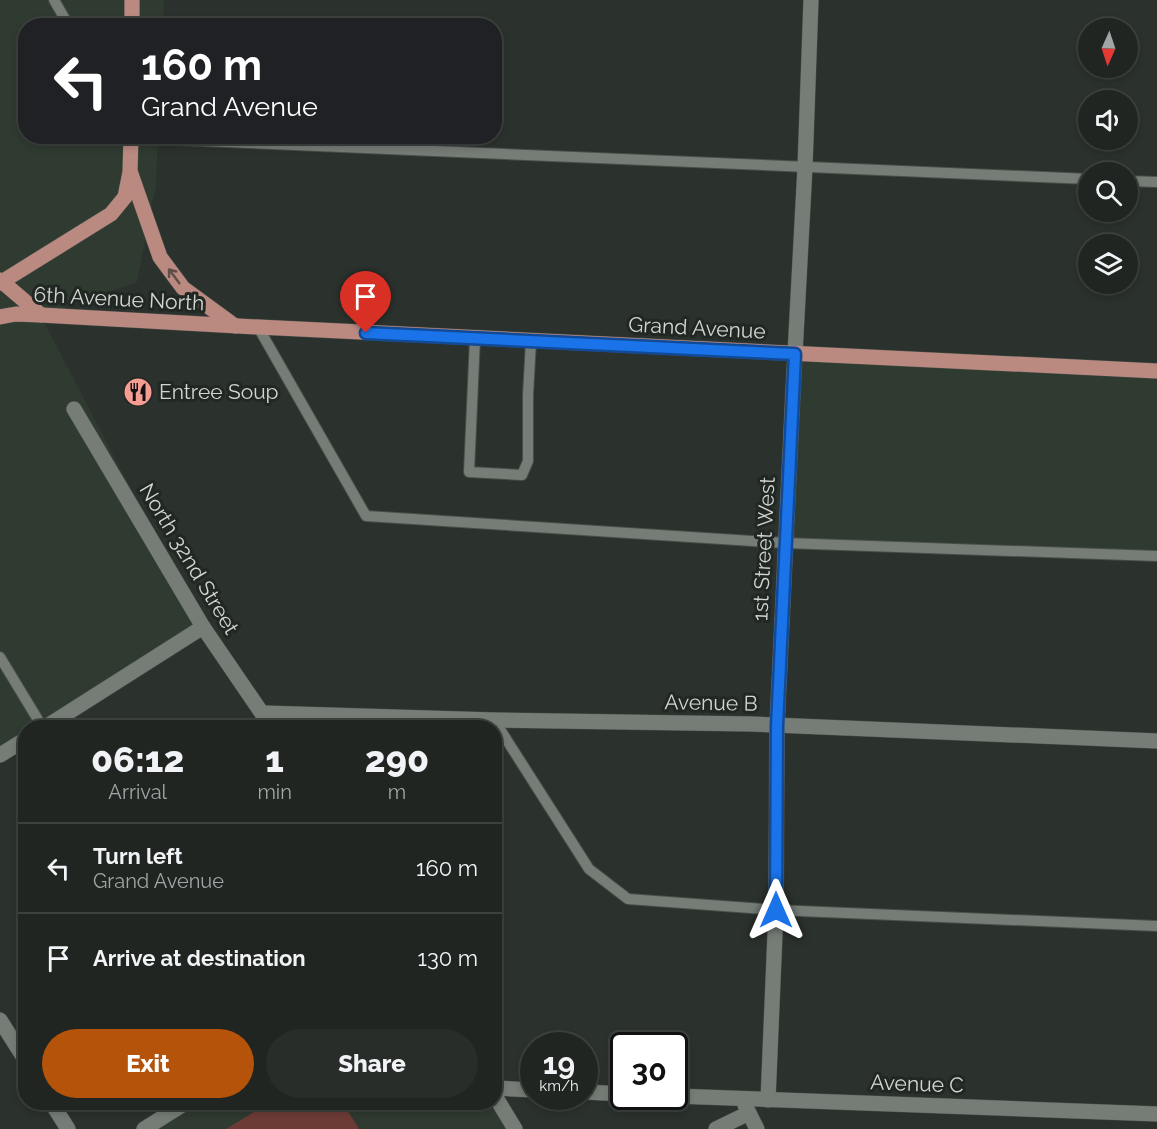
<!DOCTYPE html>
<html lang="en">
<head>
<meta charset="utf-8">
<style>
	body { margin:0; font-family:Raleway,sans-serif; background:#282d2a; color:#f1f3f6; height:100vh; display:flex; flex-direction:column; font-size:22px; white-space:nowrap }
	* { box-sizing:border-box; margin:0 }
	p { font-size:20px; color:#a2a5a5 }
	.icon { flex:none; width:33px; height:33px; fill:none; stroke:currentColor; stroke-width:2; stroke-linecap:round; stroke-linejoin:round }
	.map { position:relative; flex:1; overflow:hidden }
	.panel { position:absolute; left:18px; top:720px; width:484px; height:390px; display:flex; flex-direction:column; background:#202521; border-radius:24px; box-shadow:0 3px 9px #0003,0 0 0 2px #3d423f }
	.panel>* { flex:none }
	.top-card { position:absolute; left:18px; top:18px; width:484px; height:126px; border-radius:24px; box-shadow:0 3px 9px #0003,0 0 0 2px #3d423f; background:#202124; color:#fff; overflow:hidden }
	.needle { width:39px; rotate:183deg }
	.tools { position:absolute; left:1078px; top:18px; display:grid; gap:12px }
	.tools a { display:grid; place-items:center; width:60px; height:60px; border-radius:50%; background:#202521; box-shadow:0 3px 9px #0003,0 0 0 2px #3d423f; font-size:30px }
	.speed { position:absolute; left:520px; top:1032px; display:flex; gap:12px; font-size:30px; font-weight:700; text-align:center }
	.speed>* { display:grid; place-content:center; width:78px; height:78px; border-radius:50%; background:#202521; box-shadow:0 3px 9px #0003,0 0 0 2px #3d423f; line-height:1 }
	.speed small { font-size:15px; font-weight:400 }
	.speed .limit { border:3px solid #111; border-radius:9px; background:#fff; color:#111 }
	.pin { position:absolute; display:grid; place-items:center; width:51px; height:51px; color:#fff; margin:-62px -26px; border-radius:50% 50% 50% 0; rotate:-45deg; box-shadow:0 0 6px #0007 }
	.pin .icon { rotate:45deg }
	.me { position:absolute; width:66px; margin:-33px; rotate:0deg; stroke-linejoin:round; filter:drop-shadow(0 0 4px #0008) }
	.turn { display:flex; align-items:center; gap:21px; height:126px; padding:0 24px; font-size:27px }
	.turn .icon { width:78px; height:78px; stroke-width:2.5 }
	.turn b { display:block; font-size:42px; line-height:51px }
	.eta { display:flex; justify-content:space-evenly; align-items:center; height:102px; text-align:center }
	.eta b { font-size:36px; font-weight:800; line-height:42px }
	.primary-button { display:flex; gap:12px; margin-top:auto; padding:12px 24px }
	.primary-button a { flex:1; height:69px; border-radius:36px; background:#b45309; color:#fff; font-size:24px; font-weight:800; line-height:69px; text-align:center }
	.primary-button a+a { background:#282d2a; color:#f1f3f6 }
	ul { padding:0; list-style:none }
	li { display:flex; align-items:center; gap:18px; height:90px; padding:0 24px; border-top:2px solid #3d423f }
	li div { flex:1 }
	li b { display:block; font-size:22px }
	li em { font-style:normal }
	.map>svg:first-child { display:block }
	.built { fill:#2f3a30 }
	.green { fill:#6d3b36 }
	.lines { fill:none; stroke-linecap:round; stroke-linejoin:round }
	.service-casing { stroke:#494e49; stroke-width:12 }
	.minor-casing { stroke:#494e49; stroke-width:16 }
	.primary-casing { stroke:#494e49; stroke-width:16 }
	.service { stroke:#767d77; stroke-width:10 }
	.minor { stroke:#767d77; stroke-width:15 }
	.primary { stroke:#ba8a81; stroke-width:15 }
	.oneway { stroke:#5e4f48 }
	.route-casing { stroke:#114b97; stroke-width:15 }
	.route { stroke:#1a73e8; stroke-width:10 }
	.labels { text-anchor:middle; stroke-width:6; stroke-linejoin:round; paint-order:stroke }
	.street-label { font-size:21px; fill:#d2d5d2; stroke:#212722 }
	.poi-label { font-size:21px; fill:#d2d5d2; stroke:#212722; text-anchor:start }
</style>
</head>
<body>
<div class="map">
<svg width="1157" height="1129" viewBox="0 0 1157 1129">
	<rect width="100%" height="100%" fill="#2b312c"/>
	<g class="built">
		<path d="M0 0H164L163 25 26 26V136L158 137 156 185 137 282 41 316 203 627 44 727 26 728 25 739 0 755Z"/>
		<path d="M795 354 1157 371V556L785 543Z"/>
		<path d="M495 1102 515 1129H144L187 1103Z"/>
	</g>
	<path class="green" d="M269 1103H343L359 1129H226Z"/>
	<g class="lines">
		<g class="service-casing">
			<g id="service">
				<path d="M54 0 69 26"/>
				<path d="M131 138 1089 179"/>
				<path d="M1128 181 1157 182"/>
				<path d="M258 327 366 516 785 543 1157 556"/>
				<path d="M475 338 469 472 522 475 528 461V395L531 341"/>
				<path d="M0 657 43 728"/>
				<path d="M494 720 589 869 628 899 776 910 1157 926"/>
			</g>
		</g>
		<g class="minor-casing">
			<g id="minor">
				<path d="M74 409 203 627 272 728"/>
				<path d="M263 713 494 720 751 724 1157 741"/>
				<path d="M44 728 203 627"/>
				<path d="M0 755 26 739"/>
				<path d="M0 1020 26 1061"/>
				<path d="M495 1088 534 1090"/>
				<path d="M585 1092 624 1094"/>
				<path d="M495 1096 515 1129"/>
				<path d="M675 1096 1157 1114"/>
				<path d="M768 1100 776 910 777 726 793 391 805 167 811 0"/>
				<path d="M51 1102 68 1129"/>
				<path d="M745 1105 757 1129"/>
				<path d="M144 1129 187 1102"/>
				<path d="M716 1129 749 1113"/>
			</g>
		</g>
		<g class="primary-casing">
			<g id="primary">
				<path d="M132 26V0"/>
				<path d="M131 174 160 257 183 288 235 326"/>
				<path d="M0 280 41 315"/>
				<path d="M0 283 111 214 125 197 130 172 131 136"/>
				<path d="M0 317 16 314 41 315 258 327 1157 371"/>
			</g>
		</g>
		<use href="#service" class="service"/>
		<use href="#minor" class="minor"/>
		<use href="#primary" class="primary"/>
	</g>
	<defs><path id="oneway-shaft" d="M-6 0H5M1.5-3L5.5 0L1.5 3" fill="none" stroke-width="1.6" stroke-linecap="round" stroke-linejoin="round" transform="scale(1.5)"/></defs>
	<use class="oneway" href="#oneway-shaft" transform="translate(174 276) rotate(-127)"/>
	<g class="lines">
		<g class="route-casing">
			<path id="route" d="M366 333 795 354 777 726 776 910"/>
		</g>
		<use href="#route" class="route"/>
	</g>
	<defs>
		<g id="restaurant-disc" transform="scale(1.5)"><circle r="9.5" fill="#f59c93" stroke="#212722"/><path d="M-5-6h1v4h1v-4h1v4h1v-4h1v5L-1.5 .5V6h-2V.5L-5-1ZM5-6V6H3V1.5H1.5Q1.5-4 5-6Z" fill="#111"/></g>
	</defs>
	<g fill-rule="evenodd">
		<use href="#restaurant-disc" x="138" y="392"/>
	</g>
	<g class="labels">
		<g class="street-label">
			<text transform="translate(119 299) rotate(3)" y="7">6th Avenue North</text>
			<text transform="translate(697 328) rotate(3)" y="7">Grand Avenue</text>
			<text transform="translate(764 549) rotate(-87)" y="7">1st Street West</text>
			<text transform="translate(189 559) rotate(59)" y="7">North 32nd Street</text>
			<text transform="translate(711 703) rotate(1)" y="7">Avenue B</text>
			<text transform="translate(917 1084) rotate(2)" y="7">Avenue C</text>
		</g>
		<g class="poi-label">
			<text x="159" y="399">Entree Soup</text>
		</g>
	</g>
</svg>
<div class="tools">
<a><svg class="needle" viewBox="-14 -14 28 28"><path d="M0-13l5 13h-10z" fill="#e53935"/><path d="M0 13l5-13h-10z" fill="#a2a5a5"/></svg></a>
<a><svg class="icon" aria-label="sound" viewBox="0 0 24 24"><path d="M4 9h4l5-4v14l-5-4H4zM17 9q2 3 0 6"/></svg></a>
<a><svg class="icon" aria-label="search" viewBox="0 0 24 24"><circle cx="10" cy="10" r="6"/><path d="M15 15l6 6"/></svg></a>
<a><svg class="icon" aria-label="layers" viewBox="0 0 24 24"><path d="M12 4l9 5-9 5-9-5zM3 14l9 5 9-5"/></svg></a>
</div>
<div class="speed"><div>19<small>km/h</small></div><div class="limit">30</div></div>
<div class="pin" style="left:366px;top:333px;background:#d93025"><svg class="icon" aria-label="arrive" viewBox="0 0 24 24"><path d="M6 21V4h12l-3 4 3 4H6"/></svg></div>
<svg class="me" style="left:776px;top:910px" viewBox="-20 -20 40 40"><path d="M0-17L14 15 0 8-14 15z" fill="#1a73e8" stroke="#fff" stroke-width="4"/></svg>
<div class="top-card">
<div class="turn"><svg class="icon" aria-label="left" viewBox="0 0 24 24"><path d="M17 20v-9H6M10 6l-5 5 5 5"/></svg><div><b>160 m</b>Grand Avenue</div></div>
</div>
<section class="panel">
<div class="eta">
<div><b>06:12</b><p>Arrival</p></div>
<div><b>1</b><p>min</p></div>
<div><b>290</b><p>m</p></div>
</div>
<ul>
<li><svg class="icon" aria-label="left" viewBox="0 0 24 24"><path d="M17 20v-9H6M10 6l-5 5 5 5"/></svg><div><b>Turn left</b><p>Grand Avenue</p></div><em>160 m</em></li>
<li><svg class="icon" aria-label="arrive" viewBox="0 0 24 24"><path d="M6 21V4h12l-3 4 3 4H6"/></svg><div><b>Arrive at destination</b></div><em>130 m</em></li>
</ul>
<div class="primary-button"><a>Exit</a><a>Share</a></div>
</section>
</div>
</body>
</html>
